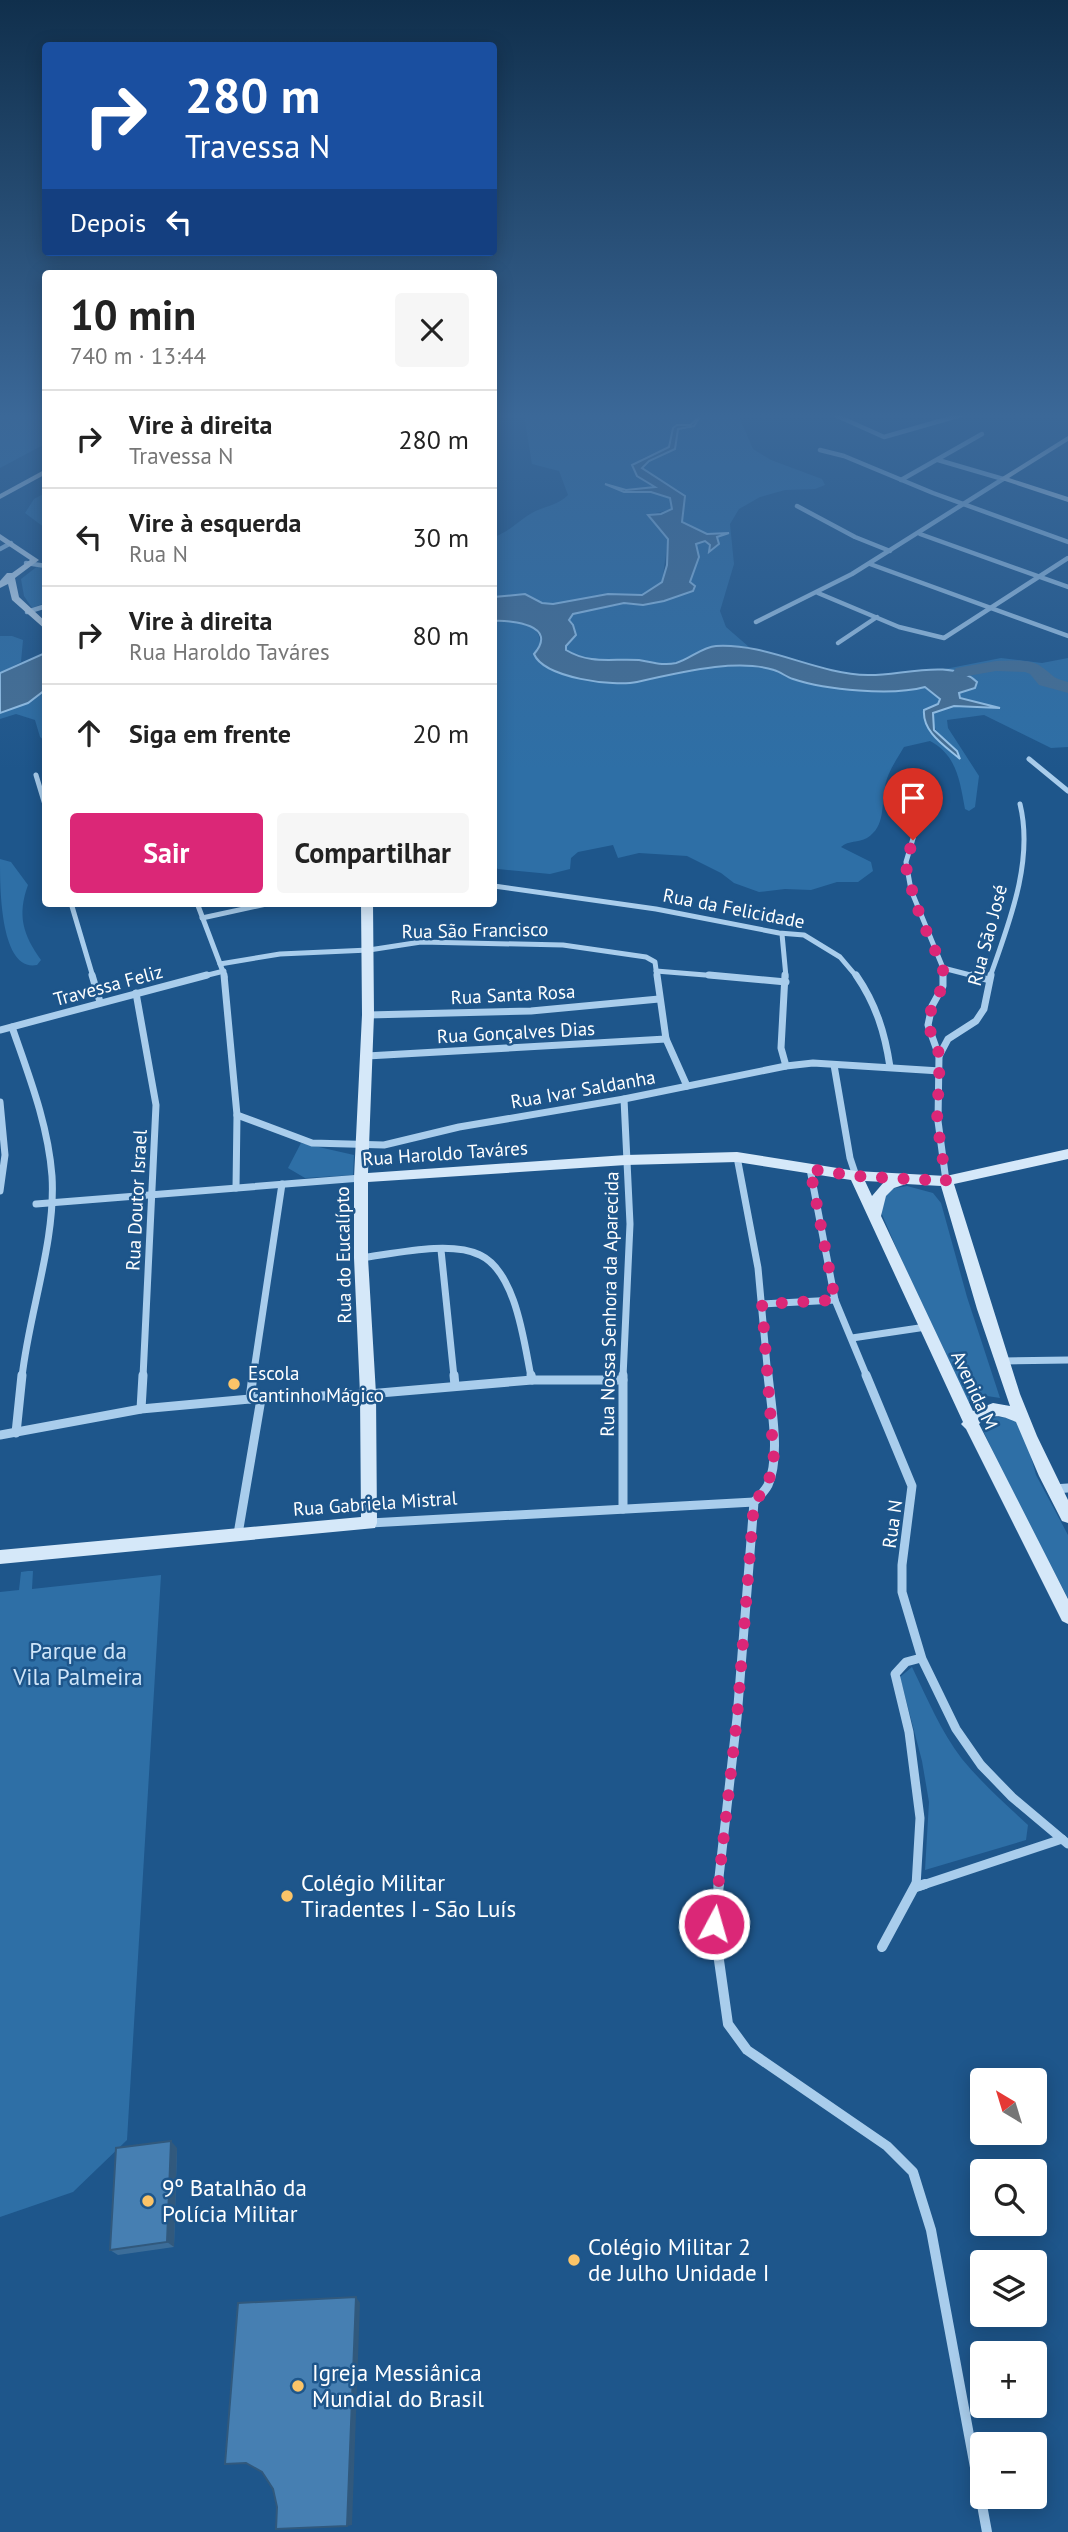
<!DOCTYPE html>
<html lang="pt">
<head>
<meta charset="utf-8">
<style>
	body { margin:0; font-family:"PT Sans",sans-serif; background:#f6f6f6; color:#222; height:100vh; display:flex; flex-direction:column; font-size:26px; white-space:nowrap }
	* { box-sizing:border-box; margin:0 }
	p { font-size:23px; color:#767676 }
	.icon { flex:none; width:38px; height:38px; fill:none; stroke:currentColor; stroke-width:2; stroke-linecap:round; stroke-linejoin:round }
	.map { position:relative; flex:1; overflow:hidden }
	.sheet { position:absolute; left:42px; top:270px; width:455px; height:637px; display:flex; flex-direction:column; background:#fff; border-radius:7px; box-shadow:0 4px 18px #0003 }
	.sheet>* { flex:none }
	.top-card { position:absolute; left:42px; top:42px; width:455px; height:214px; border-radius:7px; box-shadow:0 4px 18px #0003; background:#1a4fa0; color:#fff; overflow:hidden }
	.needle { width:46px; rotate:322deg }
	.fabs { position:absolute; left:970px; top:2068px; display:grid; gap:14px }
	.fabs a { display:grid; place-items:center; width:77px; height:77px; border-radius:7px; background:#fff; box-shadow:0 4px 18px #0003; font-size:35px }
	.pin { position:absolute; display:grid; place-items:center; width:60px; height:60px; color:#fff; margin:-72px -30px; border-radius:50% 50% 50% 0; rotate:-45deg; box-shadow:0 0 7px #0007 }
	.pin .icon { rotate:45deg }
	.me { position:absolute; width:77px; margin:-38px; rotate:6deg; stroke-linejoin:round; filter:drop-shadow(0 0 5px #0008) }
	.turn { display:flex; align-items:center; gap:24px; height:147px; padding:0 28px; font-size:32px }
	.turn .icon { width:91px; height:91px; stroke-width:2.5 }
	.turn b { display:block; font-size:49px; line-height:60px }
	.then { display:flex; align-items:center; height:66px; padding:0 28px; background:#0003; gap:14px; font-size:26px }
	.round { display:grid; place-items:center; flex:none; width:74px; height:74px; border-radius:7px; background:#f6f6f6 }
	.summary { display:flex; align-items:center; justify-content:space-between; height:119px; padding:0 28px }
	h1 { font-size:42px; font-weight:700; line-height:52px }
	.button { display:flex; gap:14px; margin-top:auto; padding:14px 28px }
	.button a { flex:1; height:80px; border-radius:7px; background:#db2777; color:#fff; font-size:28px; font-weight:700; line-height:80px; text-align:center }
	.button a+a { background:#f6f6f6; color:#222 }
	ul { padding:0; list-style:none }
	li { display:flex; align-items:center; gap:21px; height:98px; padding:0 28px; border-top:2px solid #e0e0e0 }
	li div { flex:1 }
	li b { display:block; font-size:26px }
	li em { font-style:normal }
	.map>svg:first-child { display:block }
	.green { fill:#2e6fa6 }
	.water { fill:#466f94; stroke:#9dc9ee; stroke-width:2 }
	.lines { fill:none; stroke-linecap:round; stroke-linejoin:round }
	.river { fill:#466f94; fill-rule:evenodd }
	.street-far4 { stroke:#a9cdec; stroke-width:4.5 }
	.street-far3 { stroke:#a9cdec; stroke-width:5 }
	.street-far2 { stroke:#a9cdec; stroke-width:7 }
	.street-far1 { stroke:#a9cdec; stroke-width:9 }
	.street { stroke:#a9cdec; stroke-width:10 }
	.secondary { fill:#d5e8f9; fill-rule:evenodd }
	.wall { fill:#3c6d99 }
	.shaded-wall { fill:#31597d }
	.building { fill:#467fb2; stroke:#31597d; stroke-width:2 }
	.route { stroke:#db2777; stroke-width:12; stroke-dasharray:0 21.6 }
	.poi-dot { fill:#fbc468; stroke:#1e568b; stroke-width:2.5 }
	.labels { text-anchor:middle; stroke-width:5; stroke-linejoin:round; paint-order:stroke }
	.street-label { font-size:19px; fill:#fff; stroke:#1e568b }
	.poi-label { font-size:19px; fill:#fff; stroke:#1e568b; text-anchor:start }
	.near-park-label { font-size:23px; fill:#cfe5f9; stroke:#1e568b }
	.near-poi-label { font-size:23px; fill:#fff; stroke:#1e568b; text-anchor:start }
</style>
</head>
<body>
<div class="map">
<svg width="1068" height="2532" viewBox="0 0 1068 2532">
	<rect width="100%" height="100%" fill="#1e568b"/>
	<g class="green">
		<path d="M0 415H45V444L0 468Z"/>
		<path d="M524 415H742L740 419 753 449 771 460 822 479 825 485 815 489 785 490 760 497 739 509 730 524 734 564 720 611 726 627 749 647 707 648 688 658 668 664 639 660 593 661 566 650V646L576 635 573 625 568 620C574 610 586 609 597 608 606 607 615 604 624 603 674 601 696 604 696 544L705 541 711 545 709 551 717 537 726 534H707L682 522 683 506 680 491 648 474 642 468 649 461 675 449 678 429 689 427 699 419C690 425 682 424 673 429L670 446 641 459 644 481 655 487 626 490 611 486 629 492H651L671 498 672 509 648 515 668 539 662 582 642 595 608 594 552 604 542 603 525 594 494 597V537C508 532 515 524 527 516 541 506 556 507 568 495L559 471 532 464Z"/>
		<path d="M45 493V528L25 513 34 499Z"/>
		<path d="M39 565 45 570V603L32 608 24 596 21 579Z"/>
		<path d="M494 621C514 620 543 620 540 648L582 677 600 682H637L650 677 714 667 749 666 776 670 792 679 844 688 882 691 925 687 940 699 938 704 924 710 931 734 959 758C955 740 936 741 931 717L933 713 954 706 994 707 960 698 958 694 975 688 962 672 935 671 1001 658 1042 663 1068 658V747L1051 748 984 715 947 720 948 728 979 776 975 807 969 811 965 809C960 782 957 755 930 741L904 747C897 759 887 773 885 787 881 805 886 826 867 838 858 843 849 840 841 847L871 862 873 871 858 882H837L811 890 785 889 759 892 734 883 721 873 687 856 639 853 618 858 613 845 578 852 571 858 570 869 550 874 498 869 494 866Z"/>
		<path d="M0 636H12L23 640 21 662 0 673Z"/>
		<path d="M45 690V741L40 737 35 720 16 714 0 719V713L28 703Z"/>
		<path d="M0 859 11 862 28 885C17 915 23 935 41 960L37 965C0 972 0 888 0 859Z"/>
		<path d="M301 1143 354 1155 353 1175 305 1178 288 1168Z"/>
		<path d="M907 1186 933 1193 941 1203 967 1297 1000 1398 987 1396 963 1404 881 1212 884 1193 890 1189Z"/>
		<path d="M997 1417 1013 1418 1023 1428 1036 1475 1068 1535V1598L1013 1496 982 1428 990 1419Z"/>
		<path d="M28 1571H33L32 1589 161 1575 127 2140 73 2192 0 2217V1592L19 1590 21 1572Z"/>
		<path d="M912 1667C927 1698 941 1732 962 1759 982 1783 1005 1804 1028 1825L1026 1840 925 1870 929 1802 922 1761 900 1677Z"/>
	</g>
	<g class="water">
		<path d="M700 417 694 426 678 429 675 449 649 461 642 468 685 496 682 522 707 534 729 533 717 537 719 544 709 552 710 545 705 541 696 544 699 557 690 582 695 586 693 591 664 601 643 605 624 603 573 614 569 620 573 625 576 635 566 646V650C591 665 613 658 639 660 652 662 663 666 676 663 690 659 702 647 716 646 768 643 816 674 868 675 900 676 952 658 977 682L975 688 959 693 960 698 1000 708 954 706 933 713 934 730 957 751 960 759C945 746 922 732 924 710L938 704 940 699 925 687C892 696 826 690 793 679 786 677 781 672 774 670 755 664 734 665 715 667 689 670 663 676 637 682 614 687 544 678 534 654 559 625 512 620 494 621V597L525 594 542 603 553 604 608 594 642 595 662 582 667 565 668 539 648 515 661 514 672 509 670 498 651 492H624L605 484 626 490 655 487 637 476 632 465 669 447 673 428 677 425H690Z"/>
		<path d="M45 653V690L28 703 0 713V673Z"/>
	</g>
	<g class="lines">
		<path class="river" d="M996 661C1010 661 1032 658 1043 668 1056 677 1050 677 1068 682V693L1039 685 1030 674 1025 672 996 671 962 677 953 672 956 668Z"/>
		<g class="street-far4">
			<path d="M835 415 884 437 961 415"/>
			<path d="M820 450 844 456 933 493 1068 542"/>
			<path d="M938 460 1003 479"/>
			<path d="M901 480 982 434"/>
			<path d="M797 506 855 537 890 551"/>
			<path d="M920 534 1068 587"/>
			<path d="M0 549 11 543"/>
			<path d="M26 563 46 566"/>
			<path d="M870 564 1068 636"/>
			<path d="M818 593 899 627 944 638 1068 558"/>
			<path d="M27 612 46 606"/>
			<path d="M756 622 852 574 1003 479"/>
			<path d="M838 643 877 617"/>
		</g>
		<g class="street-far3">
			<path d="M1029 759 1068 791"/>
			<path d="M36 775 46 808"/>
			<path d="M926 795 906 862 911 890 943 968V977"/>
			<path d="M494 886 656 909 779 933 804 935 840 957 857 977"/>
			<path d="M71 903 93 977"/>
			<path d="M197 903 225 977"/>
			<path d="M202 918 271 903"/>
			<path d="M782 934 786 977"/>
			<path d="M220 964 280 954 369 950 421 942 563 945 646 957 655 962 657 977"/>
			<path d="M943 968 978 977"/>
			<path d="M656 971 730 977"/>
			<path d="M200 977 224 971"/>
			<path d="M990 977C1009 923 1034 861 1020 804"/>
		</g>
		<g class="street-far2">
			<path d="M92 975 100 1002"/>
			<path d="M224 975 237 1115 236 1188"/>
			<path d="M657 975 666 1039 687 1086"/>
			<path d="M709 975 786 982"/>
			<path d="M785 975 781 1048 786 1066"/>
			<path d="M856 975C876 1004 885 1033 890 1067"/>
			<path d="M943 975V986L932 1006 928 1025 939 1056 938 1121 946 1181"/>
			<path d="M972 975 989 980"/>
			<path d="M136 993 156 1105 143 1377"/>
			<path d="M368 1015 531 1011 659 999"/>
			<path d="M12 1027C29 1076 48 1124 52 1176 56 1241 29 1312 22 1377"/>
			<path d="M0 1030 207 975"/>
			<path d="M367 1056 666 1039"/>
			<path d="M939 1056 948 1039 976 1021 984 1009 991 975"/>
			<path d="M834 1065 850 1158 856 1176"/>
			<path d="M0 1102 5 1155 0 1191"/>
			<path d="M237 1115 312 1143 384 1145 459 1127 624 1099 786 1066 813 1063 940 1071"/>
			<path d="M737 1157 758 1268 768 1377"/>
			<path d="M810 1169 835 1300 867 1377"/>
			<path d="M36 1204 361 1178"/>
			<path d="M441 1250 454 1377"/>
			<path d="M361 1258C393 1254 450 1240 480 1255 516 1272 524 1342 531 1377"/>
			<path d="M762 1304 835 1300"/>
			<path d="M852 1338 926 1327"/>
			<path d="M1003 1361 1068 1360"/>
			<path d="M253 1377 282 1184"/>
			<path d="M623 1377 630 1224 624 1099"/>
		</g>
		<g class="street-far1">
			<path d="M454 1375 455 1386"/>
			<path d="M531 1375 532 1380"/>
			<path d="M866 1375 912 1486 902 1565V1592L922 1659 956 1729 981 1765 1012 1797 1068 1844"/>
			<path d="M250 1399 253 1375"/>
			<path d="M141 1409 143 1375"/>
			<path d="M16 1433 22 1375"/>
			<path d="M0 1435 141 1409 250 1399 368 1394 532 1380H623"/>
			<path d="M1053 1489 1068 1488"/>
			<path d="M623 1509V1375"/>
			<path d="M370 1523 754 1502"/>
			<path d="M238 1534 261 1399"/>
			<path d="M718 1886 737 1718 754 1502C759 1497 765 1491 768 1485 781 1457 771 1405 768 1375"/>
			<path d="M916 1886 920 1818 909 1732 895 1674 906 1662 921 1658"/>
			<path d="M920 1886 1062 1839"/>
		</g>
		<g class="street">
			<path d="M719 1884 714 1925 728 2024 747 2050 887 2146 913 2172 931 2230 987 2532"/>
			<path d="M916 1887 925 1884"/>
			<path d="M882 1947 916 1884"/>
		</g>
		<g class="secondary">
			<path d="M1068 436V441L1009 478 1068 497V502L999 479Z"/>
			<path d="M46 469V474L0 499V494Z"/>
			<path d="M0 534 39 560 15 578 19 597 46 622V630L12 600 8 584 0 588V581L7 573H12L30 560 0 540Z"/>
			<path d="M361 903H373L374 1015 368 1173 626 1155 737 1152 856 1171 946 1176 1068 1149V1159L954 1184 1020 1394 1037 1436 1068 1500V1523L1062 1521 1039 1476 1016 1422C1001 1415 992 1413 979 1424L1068 1599V1624L1062 1621 966 1429 961 1424 963 1422 851 1180 737 1162 626 1165 368 1182V1258L376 1394 377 1523 375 1528 0 1564V1550L361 1517 360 1394 354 1258V1178L362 1015ZM865 1181 884 1182 872 1196ZM906 1184 941 1186 977 1309 1010 1406 993 1403 973 1411 881 1216 886 1196 894 1188Z"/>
		</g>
	</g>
	<path class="wall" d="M177 2148 174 2247 118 2255 110 2250Z"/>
	<g class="shaded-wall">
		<path d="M171 2141 177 2148 174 2247 167 2242Z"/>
		<path d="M356 2297 360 2303 352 2525 347 2526Z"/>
	</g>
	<g class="building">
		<path d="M171 2141 167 2242 110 2250 116 2148Z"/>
		<path d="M356 2297 347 2526 276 2529 277 2507 273 2489 262 2472 246 2463 225 2464 238 2303Z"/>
	</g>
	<linearGradient id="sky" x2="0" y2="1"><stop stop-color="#102f4c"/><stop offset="0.54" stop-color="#3b6898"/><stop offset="1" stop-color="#3b6898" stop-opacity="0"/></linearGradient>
	<rect width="1068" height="770" fill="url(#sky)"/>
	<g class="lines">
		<path class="route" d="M714 1924 737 1718 754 1502 767 1487 774 1461 762 1304 835 1300 810 1169 856 1176 946 1181 937 1121 940 1056 928 1025 932 1006 943 986V968L921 919 907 874 906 862 913 840"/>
	</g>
	<g class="poi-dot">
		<circle cx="234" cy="1384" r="7"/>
		<circle cx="287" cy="1896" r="7"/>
		<circle cx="148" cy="2201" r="7"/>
		<circle cx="574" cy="2260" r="7"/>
		<circle cx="298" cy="2386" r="7"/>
	</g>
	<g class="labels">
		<g class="street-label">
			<text transform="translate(734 908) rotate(11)" y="7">Rua da Felicidade</text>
			<text transform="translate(475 930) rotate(-1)" y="7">Rua São Francisco</text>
			<text transform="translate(987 935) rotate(-75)" y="7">Rua São José</text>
			<text transform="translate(108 985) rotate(-15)" y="7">Travessa Feliz</text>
			<text transform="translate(513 994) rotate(-3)" y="7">Rua Santa Rosa</text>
			<text transform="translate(516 1032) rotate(-3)" y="7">Rua Gonçalves Dias</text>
			<text transform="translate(583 1089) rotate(-10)" y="7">Rua Ivar Saldanha</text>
			<text transform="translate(445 1153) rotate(-4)" y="7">Rua Haroldo Taváres</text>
			<text transform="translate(136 1200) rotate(-87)" y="7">Rua Doutor Israel</text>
			<text transform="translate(343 1255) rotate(-91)" y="7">Rua do Eucalípto</text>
			<text transform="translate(609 1304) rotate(-89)" y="7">Rua Nossa Senhora da Aparecida</text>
			<text transform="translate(975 1390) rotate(65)" y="7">Avenida M</text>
			<text transform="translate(375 1503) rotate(-4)" y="7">Rua Gabriela Mistral</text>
			<text transform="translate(892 1524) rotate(-82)" y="7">Rua N</text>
		</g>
		<g class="poi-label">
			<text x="248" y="1380">Escola<tspan x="248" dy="22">Cantinho Mágico</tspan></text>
		</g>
		<g class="near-park-label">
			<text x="78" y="1659">Parque da<tspan x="78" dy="26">Vila Palmeira</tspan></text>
		</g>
		<g class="near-poi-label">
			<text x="301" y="1891">Colégio Militar<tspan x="301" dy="26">Tiradentes I - São Luís</tspan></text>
			<text x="162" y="2196">9º Batalhão da<tspan x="162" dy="26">Polícia Militar</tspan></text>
			<text x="588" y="2255">Colégio Militar 2<tspan x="588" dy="26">de Julho Unidade I</tspan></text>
			<text x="312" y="2381">Igreja Messiânica<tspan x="312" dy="26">Mundial do Brasil</tspan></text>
		</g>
	</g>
</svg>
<div class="fabs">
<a><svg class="needle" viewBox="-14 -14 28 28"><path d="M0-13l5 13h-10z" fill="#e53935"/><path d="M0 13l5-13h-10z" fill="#767676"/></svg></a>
<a><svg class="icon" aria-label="search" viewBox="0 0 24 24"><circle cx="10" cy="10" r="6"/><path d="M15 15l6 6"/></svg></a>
<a><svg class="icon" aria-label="layers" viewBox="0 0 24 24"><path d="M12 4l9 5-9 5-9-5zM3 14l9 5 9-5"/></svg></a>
<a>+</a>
<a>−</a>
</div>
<div class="pin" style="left:913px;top:840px;background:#d93025"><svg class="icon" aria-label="arrive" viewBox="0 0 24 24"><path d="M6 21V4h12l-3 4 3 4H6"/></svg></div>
<svg class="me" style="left:714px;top:1924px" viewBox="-20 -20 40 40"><circle r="17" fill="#db2777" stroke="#fff" stroke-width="3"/><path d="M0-11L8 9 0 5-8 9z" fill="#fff"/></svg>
<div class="top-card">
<div class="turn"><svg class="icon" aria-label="right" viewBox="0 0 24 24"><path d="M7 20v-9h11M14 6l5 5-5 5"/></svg><div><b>280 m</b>Travessa N</div></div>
<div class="then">Depois<svg class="icon" aria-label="left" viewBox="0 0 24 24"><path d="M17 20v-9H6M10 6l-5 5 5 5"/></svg></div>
</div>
<section class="sheet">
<div class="summary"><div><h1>10 min</h1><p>740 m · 13:44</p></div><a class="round"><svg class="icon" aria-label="close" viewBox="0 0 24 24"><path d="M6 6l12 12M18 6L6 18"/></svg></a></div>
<ul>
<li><svg class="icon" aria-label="right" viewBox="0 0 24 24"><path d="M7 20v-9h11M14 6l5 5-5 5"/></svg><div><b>Vire à direita</b><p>Travessa N</p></div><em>280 m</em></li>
<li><svg class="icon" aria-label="left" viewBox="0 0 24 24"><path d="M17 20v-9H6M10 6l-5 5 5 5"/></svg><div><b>Vire à esquerda</b><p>Rua N</p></div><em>30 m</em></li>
<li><svg class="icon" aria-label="right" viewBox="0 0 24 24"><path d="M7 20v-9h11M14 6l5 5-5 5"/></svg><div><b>Vire à direita</b><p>Rua Haroldo Taváres</p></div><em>80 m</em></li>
<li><svg class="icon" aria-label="ahead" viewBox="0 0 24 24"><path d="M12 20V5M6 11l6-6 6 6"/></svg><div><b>Siga em frente</b></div><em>20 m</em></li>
</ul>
<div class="button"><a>Sair</a><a>Compartilhar</a></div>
</section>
</div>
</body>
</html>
